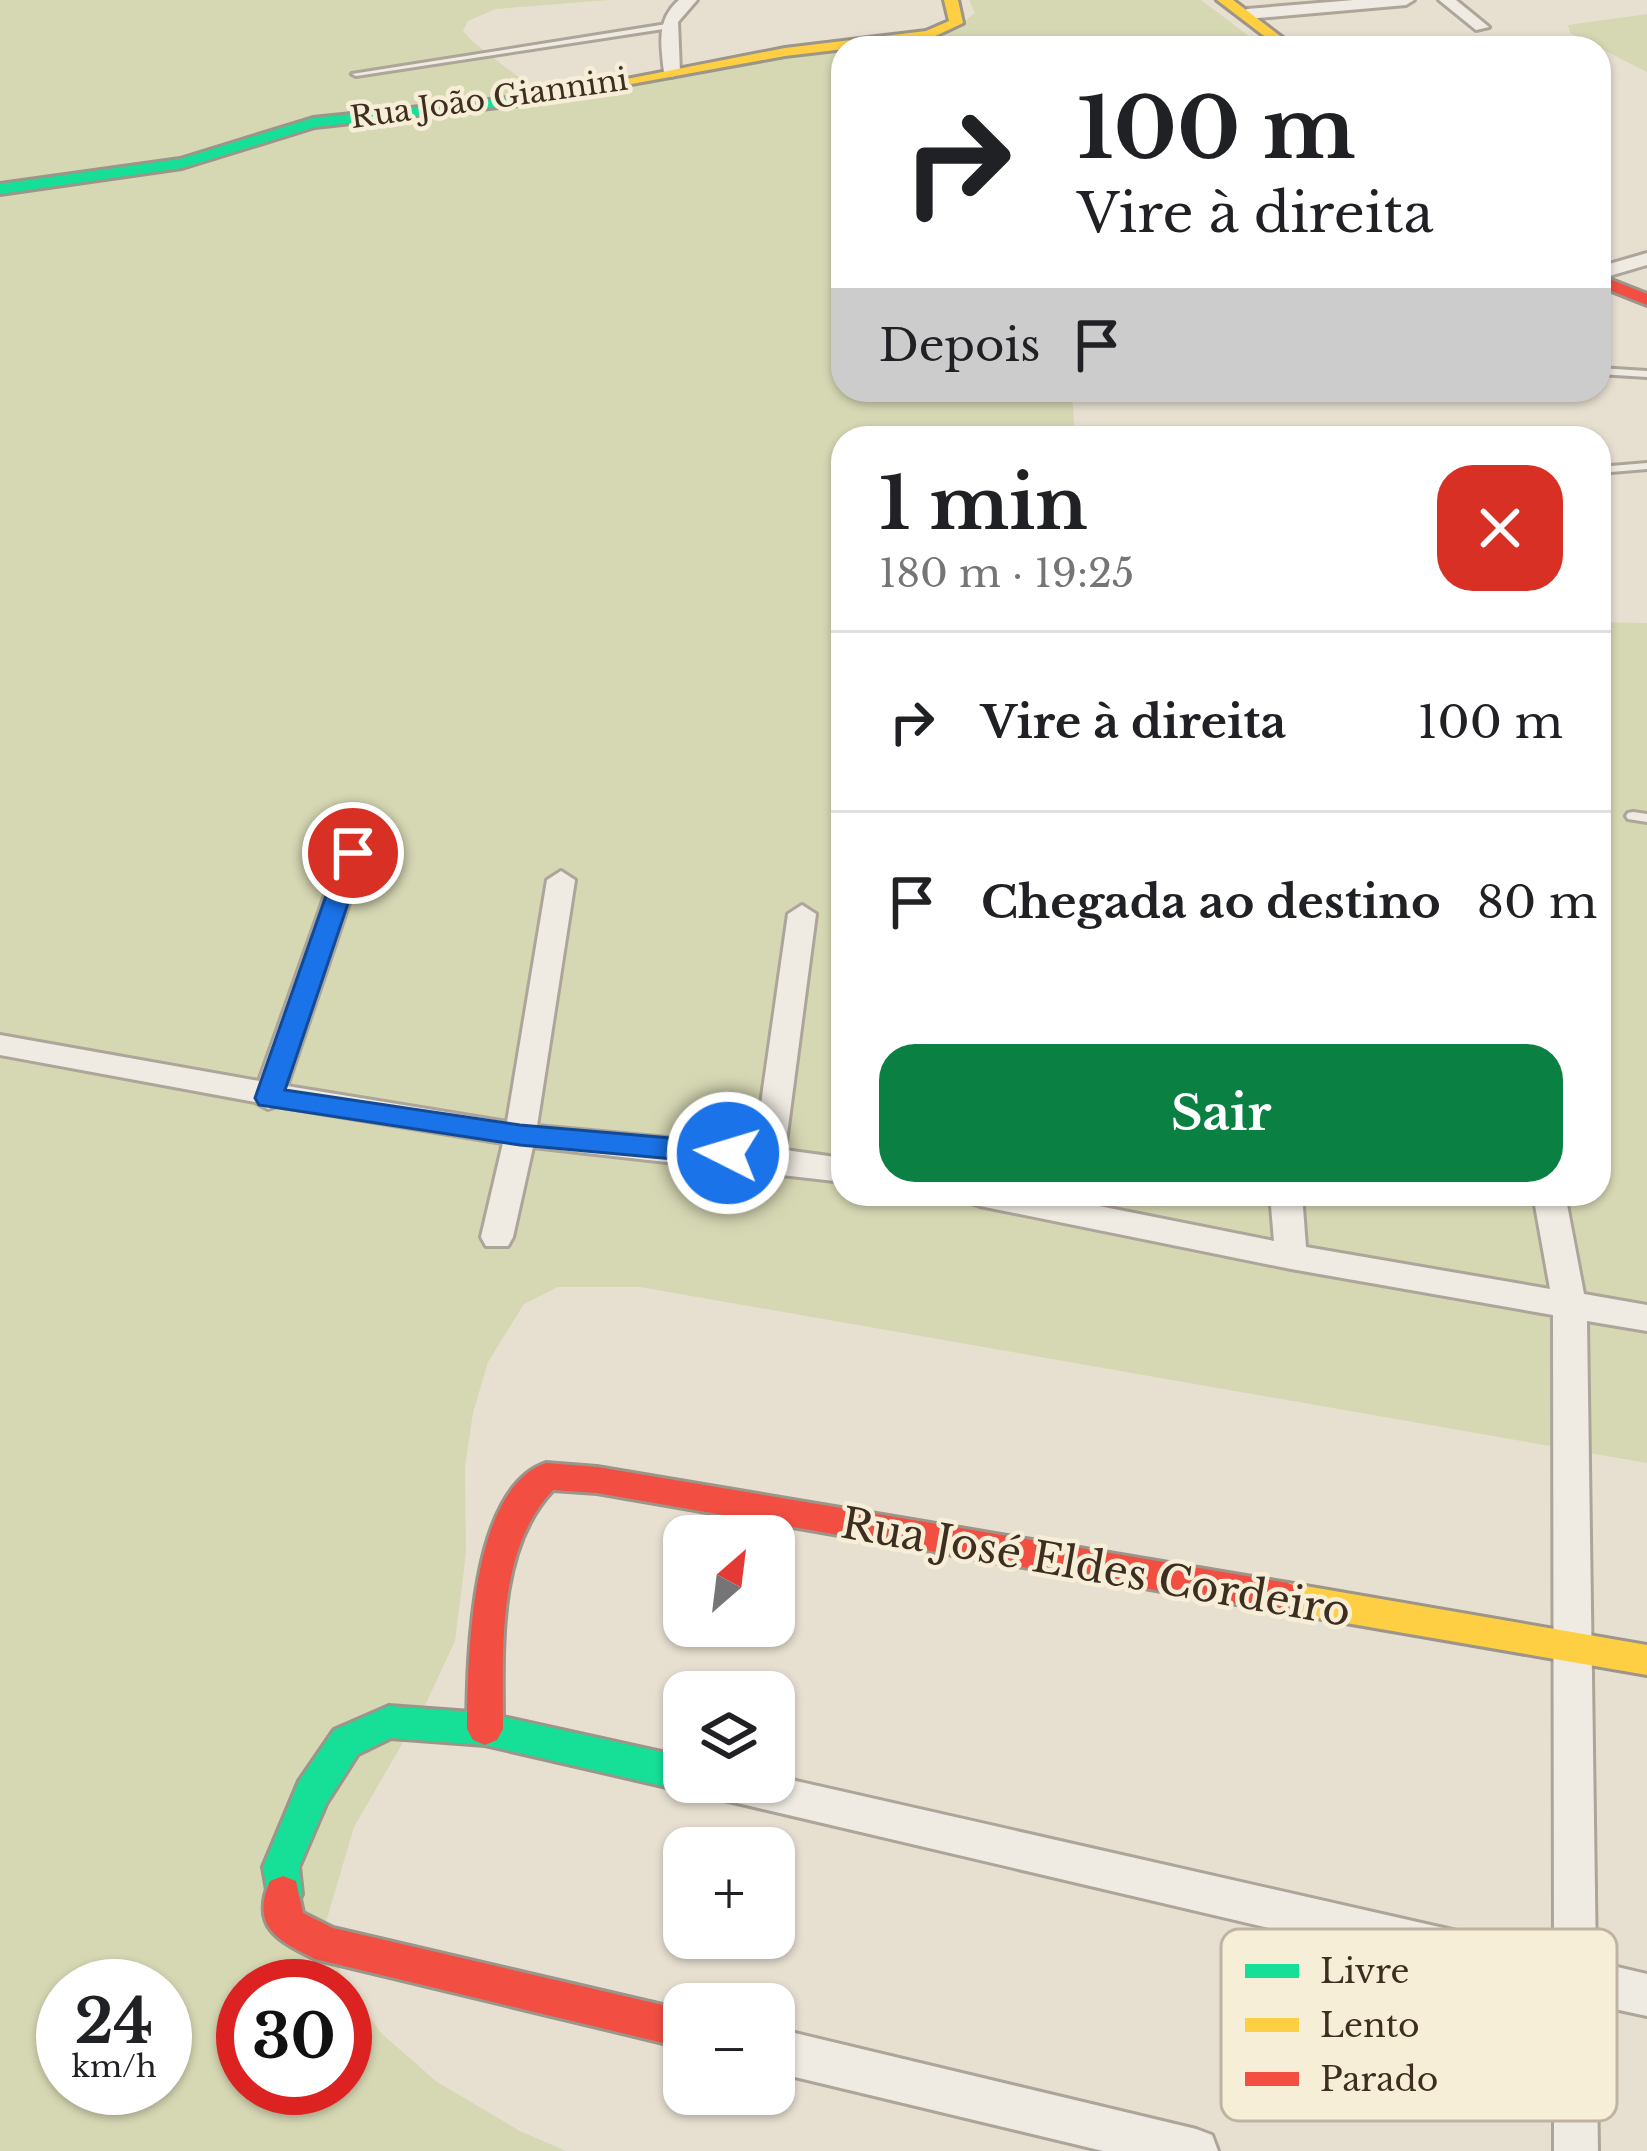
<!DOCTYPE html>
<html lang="pt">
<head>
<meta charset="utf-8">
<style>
	body { margin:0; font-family:"Libre Baskerville",serif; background:#f6f6f6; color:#202124; height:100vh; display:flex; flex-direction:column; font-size:45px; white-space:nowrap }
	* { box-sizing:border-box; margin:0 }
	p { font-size:39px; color:#757577 }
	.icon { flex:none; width:66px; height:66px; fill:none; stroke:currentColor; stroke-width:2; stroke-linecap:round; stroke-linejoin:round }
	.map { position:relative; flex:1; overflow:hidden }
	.panel { position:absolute; left:831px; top:426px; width:780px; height:780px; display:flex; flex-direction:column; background:#fff; border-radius:36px; box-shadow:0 3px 9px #0004 }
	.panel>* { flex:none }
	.top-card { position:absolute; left:831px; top:36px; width:780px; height:366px; border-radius:36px; box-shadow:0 3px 9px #0004; background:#fff; color:#202124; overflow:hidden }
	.needle { width:78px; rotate:28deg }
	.fabs { position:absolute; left:663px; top:1515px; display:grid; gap:24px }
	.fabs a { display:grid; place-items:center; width:132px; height:132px; border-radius:24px; background:#fff; box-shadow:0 3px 9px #0004; font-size:60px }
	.speed { position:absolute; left:36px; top:1959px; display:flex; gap:24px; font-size:60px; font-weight:700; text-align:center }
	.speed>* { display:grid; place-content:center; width:156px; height:156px; border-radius:50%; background:#fff; box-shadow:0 3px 9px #0004; line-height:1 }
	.speed small { font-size:30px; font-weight:400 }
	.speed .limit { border:18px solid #d22; background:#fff; color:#111 }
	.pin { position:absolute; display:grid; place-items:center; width:102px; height:102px; color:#fff; margin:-51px; border:6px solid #fff; border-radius:50%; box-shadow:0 3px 12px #0007 }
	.me { position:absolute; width:132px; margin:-66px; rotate:275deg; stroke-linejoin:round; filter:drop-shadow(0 0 9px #0008) }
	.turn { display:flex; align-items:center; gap:42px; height:252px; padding:0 48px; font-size:54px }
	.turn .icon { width:156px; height:156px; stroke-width:2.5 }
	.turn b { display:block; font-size:84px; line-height:102px }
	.then { display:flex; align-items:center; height:114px; padding:0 48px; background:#0003; gap:24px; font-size:45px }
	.round { display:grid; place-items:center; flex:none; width:126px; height:126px; border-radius:36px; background:#f6f6f6 }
	.head { display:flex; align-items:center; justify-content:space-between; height:204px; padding:0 48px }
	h1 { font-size:72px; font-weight:700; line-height:90px }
	.button { display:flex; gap:24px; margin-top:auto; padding:24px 48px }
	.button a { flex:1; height:138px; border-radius:36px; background:#0b8043; color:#fff; font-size:48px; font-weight:700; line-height:138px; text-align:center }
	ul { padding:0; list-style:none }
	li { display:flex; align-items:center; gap:36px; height:180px; padding:0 48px; border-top:3px solid #e0e0e0 }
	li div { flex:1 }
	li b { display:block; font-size:45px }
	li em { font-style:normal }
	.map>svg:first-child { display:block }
	.green { fill:#d6d7b3; fill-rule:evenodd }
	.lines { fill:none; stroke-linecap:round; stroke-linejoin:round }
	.lane-casing { stroke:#ada599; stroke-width:6 }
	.street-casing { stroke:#ada599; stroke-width:6 }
	.fast-casing { stroke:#9c958a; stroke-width:6 }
	.slow-casing { stroke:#9c958a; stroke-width:6 }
	.jam-casing { stroke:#9c958a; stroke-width:6 }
	.lane { fill:#efebe3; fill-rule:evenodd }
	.street { fill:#efebe3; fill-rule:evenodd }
	.fast { fill:#16e098; fill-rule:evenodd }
	.slow { fill:#ffcf43; fill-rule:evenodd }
	.jam { fill:#f24e42; fill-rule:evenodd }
	.route { fill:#1a73e8; stroke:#114b97; stroke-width:3 }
	.labels { text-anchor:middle; stroke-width:9; stroke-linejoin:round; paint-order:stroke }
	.far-street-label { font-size:30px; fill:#3d2e20; stroke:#f7eed8 }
	.near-street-label { font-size:42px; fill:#3d2e20; stroke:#f7eed8 }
	.key { fill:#f7eed8; stroke:#bfb4a1; stroke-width:3 }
	.key-label { font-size:33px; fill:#3d2e20 }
</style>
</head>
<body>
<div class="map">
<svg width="1647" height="2151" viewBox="0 0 1647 2151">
	<rect width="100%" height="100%" fill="#e7e0d1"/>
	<g class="green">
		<path d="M0 0H609L496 9 468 21 463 31 473 42 544 97 843 48V390H1072L1075 438H843V1194H1599V622L1647 623V1463L640 1287H558L524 1304 488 1362 473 1413 465 1467 466 1553 455 1641 427 1701 354 1827 326 1922 342 1978 381 2033 437 2082 520 2131 566 2151H0ZM63 1986H165V2088H63ZM243 1986H345V2088H243Z"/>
		<path d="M969 0H1201L1265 48H850L953 30 975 13Z"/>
		<path d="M1647 14V72L1570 33 1568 25Z"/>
	</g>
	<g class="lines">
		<g class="lane-casing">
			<g id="lane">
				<path d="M667 24 670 28 356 76 352 74Z"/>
				<path d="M1599 368 1647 371V377L1599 374Z"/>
				<path d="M1647 463V469L1599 473V467Z"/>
				<path d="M1633 812 1647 814V822L1628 819 1626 816 1628 813Z"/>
			</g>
		</g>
		<g class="street-casing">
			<g id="street">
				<path d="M679 0H697L678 22 680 72 672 77 664 72C661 44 656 20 679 0Z"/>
				<path d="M1354 0H1414L1406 5 1247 19 1239 14 1247 9Z"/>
				<path d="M1439 0H1456L1489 27 1476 30Z"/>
				<path d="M1647 253V265L1599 279V267Z"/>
				<path d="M353 844 366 853 287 1086 507 1122 547 880 561 871 575 880 537 1126 755 1146 788 914 802 905 816 914 785 1150 843 1158V1182L533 1147 513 1237 508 1246H486L481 1237 503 1143 277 1106 268 1109 255 1102 0 1055V1035L259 1081 340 853Z"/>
				<path d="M964 1194H1039L1274 1241 1270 1194H1302L1306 1247 1550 1289 1533 1194H1565L1584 1294 1647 1305V1331L1587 1321 1596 1962 1647 1974V2016L1596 2005 1598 2151H1554V1995L703 1795 697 1782H774V1776L1554 1953 1553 1315 1291 1269 980 1206 969 1202Z"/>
				<path d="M774 2028 1196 2129 1212 2135 1218 2151H1103L774 2072Z"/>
			</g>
		</g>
		<g class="fast-casing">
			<g id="fast">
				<path d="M593 83 598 84V90L517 105 315 127 182 168 0 194V184L180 159 313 118 517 97Z"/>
				<path d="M389 1706 485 1713 684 1757V1782H698L684 1791 485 1745 391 1738 358 1754 326 1804 299 1867 302 1894 296 1907 283 1912 270 1907 263 1867 299 1781 334 1730Z"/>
			</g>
		</g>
		<g class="slow-casing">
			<g id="slow">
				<path d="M944 0H958L963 23 929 39 785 56 593 91 586 87 785 48 926 31 949 21Z"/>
				<path d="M1217 0H1233L1296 48H1280Z"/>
				<path d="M1288 1583 1647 1645V1675L1288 1613 1276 1608 1271 1598 1276 1588Z"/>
			</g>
		</g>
		<g class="jam-casing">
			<g id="jam">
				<path d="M1599 275 1647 294V305L1599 286Z"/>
				<path d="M546 1463 597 1467 1288 1583 1300 1588 1305 1598 1300 1608 1288 1613 597 1493 553 1490C496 1550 503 1651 503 1729L497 1740 485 1745 473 1740 467 1729C468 1662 469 1489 546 1463Z"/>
				<path d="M283 1876 296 1881 303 1913 333 1928 684 2010V2048L315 1959C279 1941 250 1928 270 1881Z"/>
			</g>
		</g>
		<use href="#lane" class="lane"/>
		<use href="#street" class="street"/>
		<use href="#fast" class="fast"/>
		<use href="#slow" class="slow"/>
		<use href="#jam" class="jam"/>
	</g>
	<path class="route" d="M353 845 365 853 285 1090 520 1125 728 1143 742 1153 737 1161 728 1164 520 1145 259 1105 255 1098 341 853Z"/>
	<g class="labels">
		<g class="far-street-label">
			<text transform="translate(489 99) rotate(-8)" y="10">Rua João Giannini</text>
		</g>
		<g class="near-street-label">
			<text transform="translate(1096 1567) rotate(10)" y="15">Rua José Eldes Cordeiro</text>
		</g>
	</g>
	<rect x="1221" y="1929" width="396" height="192" rx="18" class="key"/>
	<rect x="1245" y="1964" width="54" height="14" fill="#16e098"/>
	<rect x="1245" y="2018" width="54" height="14" fill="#ffcf43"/>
	<rect x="1245" y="2072" width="54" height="14" fill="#f24e42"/>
	<g class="key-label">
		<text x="1320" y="1983">Livre</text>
		<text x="1320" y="2037">Lento</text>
		<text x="1320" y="2091">Parado</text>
	</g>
</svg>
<div class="fabs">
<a><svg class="needle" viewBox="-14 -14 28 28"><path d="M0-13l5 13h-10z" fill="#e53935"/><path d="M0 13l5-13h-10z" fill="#757577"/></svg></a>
<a><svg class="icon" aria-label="layers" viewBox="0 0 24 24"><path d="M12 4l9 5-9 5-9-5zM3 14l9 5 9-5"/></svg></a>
<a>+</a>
<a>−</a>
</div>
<div class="speed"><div>24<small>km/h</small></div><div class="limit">30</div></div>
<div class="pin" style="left:353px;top:853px;background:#d93025"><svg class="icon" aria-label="arrive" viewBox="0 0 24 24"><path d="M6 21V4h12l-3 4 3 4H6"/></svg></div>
<svg class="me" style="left:728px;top:1153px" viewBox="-20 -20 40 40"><circle r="17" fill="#1a73e8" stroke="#fff" stroke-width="3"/><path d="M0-11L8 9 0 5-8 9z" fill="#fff"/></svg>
<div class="top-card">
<div class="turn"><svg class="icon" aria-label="right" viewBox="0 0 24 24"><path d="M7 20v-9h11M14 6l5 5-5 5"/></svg><div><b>100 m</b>Vire à direita</div></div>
<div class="then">Depois<svg class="icon" aria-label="arrive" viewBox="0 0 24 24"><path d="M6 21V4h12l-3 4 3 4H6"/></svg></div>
</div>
<section class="panel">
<div class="head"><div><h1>1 min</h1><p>180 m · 19:25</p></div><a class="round" style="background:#d93025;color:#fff"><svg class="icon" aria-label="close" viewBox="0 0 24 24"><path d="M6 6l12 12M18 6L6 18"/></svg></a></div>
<ul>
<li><svg class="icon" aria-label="right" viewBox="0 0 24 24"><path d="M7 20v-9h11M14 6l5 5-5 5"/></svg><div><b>Vire à direita</b></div><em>100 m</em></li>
<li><svg class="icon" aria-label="arrive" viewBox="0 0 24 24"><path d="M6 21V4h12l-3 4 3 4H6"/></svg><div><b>Chegada ao destino</b></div><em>80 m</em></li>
</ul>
<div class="button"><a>Sair</a></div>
</section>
</div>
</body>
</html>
